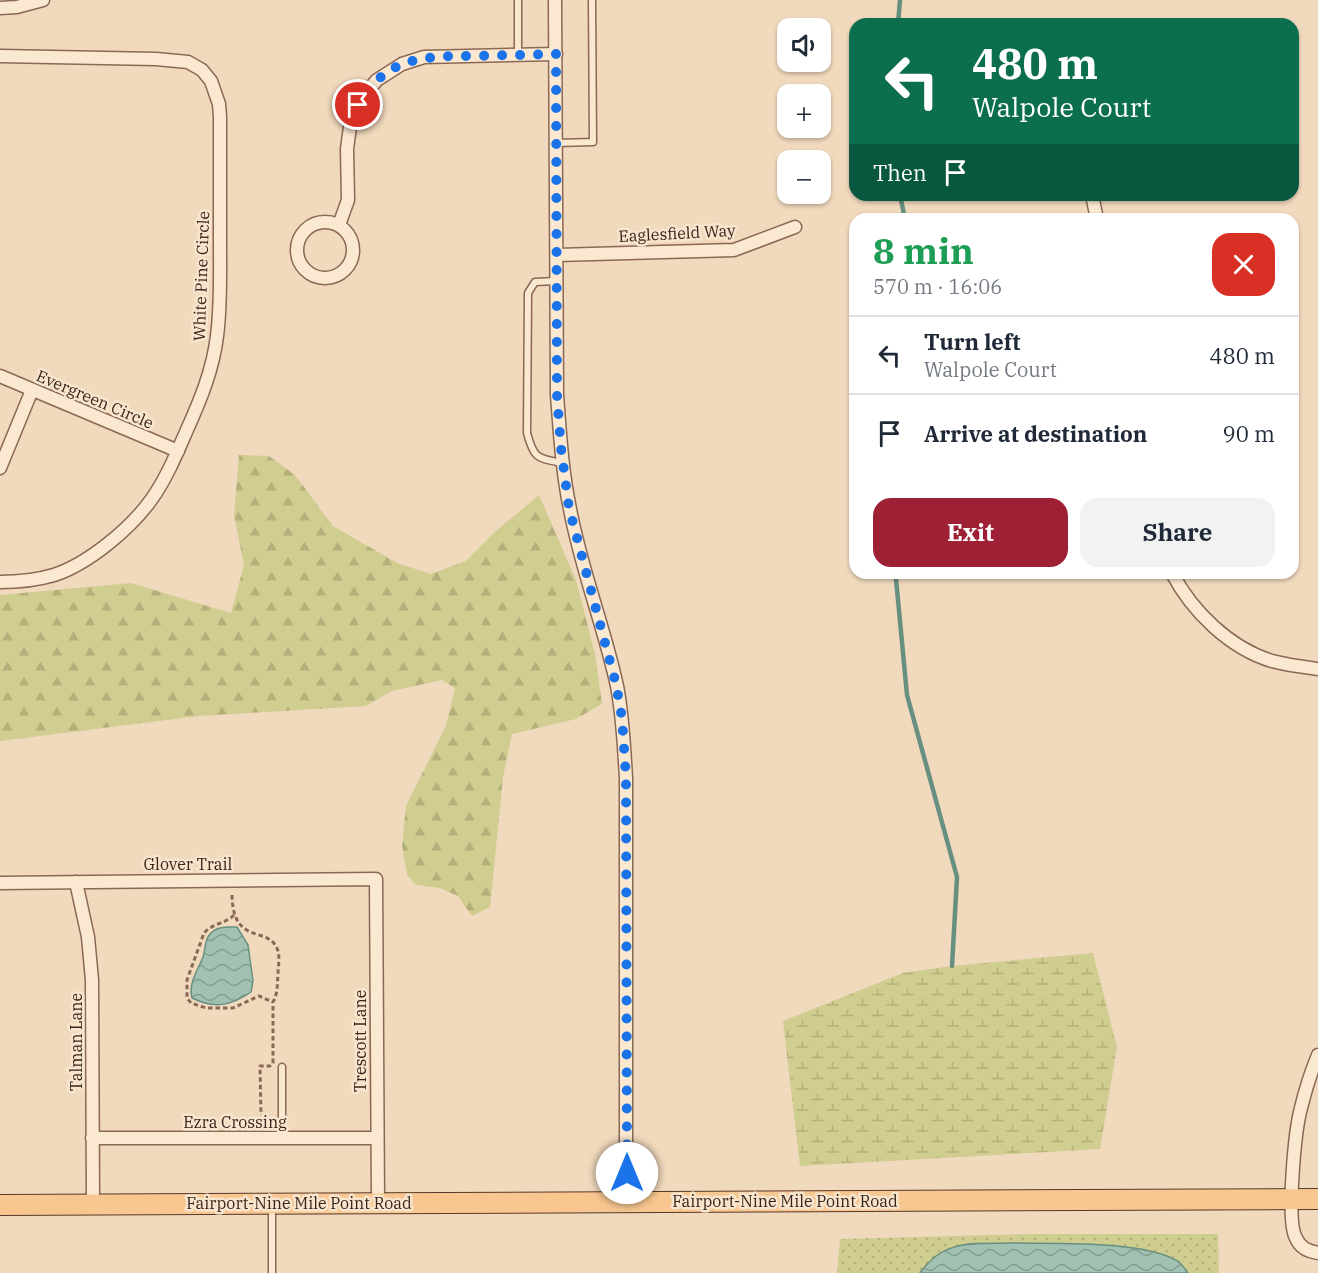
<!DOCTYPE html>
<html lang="en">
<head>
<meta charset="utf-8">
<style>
	body { margin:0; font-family:"IBM Plex Serif",serif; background:#f2f2f3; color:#1f2937; height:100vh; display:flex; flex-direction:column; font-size:22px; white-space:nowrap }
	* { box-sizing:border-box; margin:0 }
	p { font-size:20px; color:#747a83 }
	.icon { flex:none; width:33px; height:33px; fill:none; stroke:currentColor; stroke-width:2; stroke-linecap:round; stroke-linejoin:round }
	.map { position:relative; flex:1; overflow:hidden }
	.panel { position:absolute; left:849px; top:213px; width:450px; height:366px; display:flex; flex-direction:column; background:#fff; border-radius:18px; box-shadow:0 2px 4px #0004 }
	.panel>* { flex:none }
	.hud { position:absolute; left:849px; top:18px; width:450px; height:183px; border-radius:18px; box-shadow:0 2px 4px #0004; background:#0b6e4f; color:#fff; overflow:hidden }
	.buttons { position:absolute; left:777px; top:18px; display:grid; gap:12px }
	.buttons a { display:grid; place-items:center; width:54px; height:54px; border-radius:12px; background:#fff; box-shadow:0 2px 4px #0004; font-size:30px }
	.pin { position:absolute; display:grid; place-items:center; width:51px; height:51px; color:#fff; margin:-26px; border:3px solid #fff; border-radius:50%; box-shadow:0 2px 6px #0007 }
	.me { position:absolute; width:66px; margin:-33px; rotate:0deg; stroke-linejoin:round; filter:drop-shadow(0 0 4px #0008) }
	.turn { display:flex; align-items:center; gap:21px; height:126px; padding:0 24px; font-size:27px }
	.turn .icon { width:78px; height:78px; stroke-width:2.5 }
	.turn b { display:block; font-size:42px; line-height:51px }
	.then { display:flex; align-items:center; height:57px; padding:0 24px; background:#0003; gap:12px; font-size:22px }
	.round { display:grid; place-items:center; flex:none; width:63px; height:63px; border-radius:18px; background:#f2f2f3 }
	.headline { display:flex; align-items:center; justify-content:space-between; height:102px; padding:0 24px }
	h1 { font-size:36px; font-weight:800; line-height:45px; color:#1e9e55 }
	.button { display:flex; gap:12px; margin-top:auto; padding:12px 24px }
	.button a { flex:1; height:69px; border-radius:18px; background:#9e2035; color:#fff; font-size:24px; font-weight:800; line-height:69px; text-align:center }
	.button a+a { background:#f2f2f3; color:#1f2937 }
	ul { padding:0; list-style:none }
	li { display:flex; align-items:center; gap:18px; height:78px; padding:0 24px; border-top:2px solid #e0e1e3 }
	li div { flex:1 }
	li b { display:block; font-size:22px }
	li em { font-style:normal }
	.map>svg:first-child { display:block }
	.grass { fill:url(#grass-dots) }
	.forest { fill:url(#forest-firs) }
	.wetland { fill:url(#wetland-marsh) }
	.water { fill:url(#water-waves); stroke:#689080; stroke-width:1.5 }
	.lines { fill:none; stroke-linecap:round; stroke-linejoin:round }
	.stream { stroke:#689080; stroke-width:4.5 }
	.lane-casing { stroke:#8a6855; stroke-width:9 }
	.street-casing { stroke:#8a6855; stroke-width:15 }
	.primary-casing { stroke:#57382a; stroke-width:22 }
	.path { stroke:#8a6855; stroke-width:3; stroke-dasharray:4.5 3; stroke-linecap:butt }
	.lane { stroke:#fbe8d0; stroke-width:6 }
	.street { stroke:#fbe8d0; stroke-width:12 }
	.primary { stroke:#f8c790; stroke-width:20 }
	.route { stroke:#1a73e8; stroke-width:10; stroke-dasharray:0 18 }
	.labels { text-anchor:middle; stroke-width:5; stroke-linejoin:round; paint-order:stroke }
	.street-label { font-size:16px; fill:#38241b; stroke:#f8e5cd }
</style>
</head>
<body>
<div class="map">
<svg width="1318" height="1273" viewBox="0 0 1318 1273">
	<defs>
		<pattern id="grass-dots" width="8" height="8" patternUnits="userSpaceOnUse" patternTransform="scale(1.5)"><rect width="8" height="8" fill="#d0cd90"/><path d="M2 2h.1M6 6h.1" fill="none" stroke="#b3b07c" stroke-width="1.8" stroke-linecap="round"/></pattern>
		<pattern id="forest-firs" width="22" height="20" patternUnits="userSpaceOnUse" patternTransform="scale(1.5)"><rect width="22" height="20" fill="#d0cd90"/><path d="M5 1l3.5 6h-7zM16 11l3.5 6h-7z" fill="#b3b07c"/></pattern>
		<pattern id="wetland-marsh" width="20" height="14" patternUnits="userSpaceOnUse" patternTransform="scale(1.5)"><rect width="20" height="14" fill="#d0cd90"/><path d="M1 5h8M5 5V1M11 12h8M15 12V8" fill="none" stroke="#b3b07c"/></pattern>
		<pattern id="water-waves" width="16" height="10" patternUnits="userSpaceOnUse" patternTransform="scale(1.5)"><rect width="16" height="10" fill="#a1c2b3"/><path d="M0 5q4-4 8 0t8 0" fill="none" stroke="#849d91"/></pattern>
	</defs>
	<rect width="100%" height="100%" fill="#f1d9bd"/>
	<path class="grass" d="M1028 1234H1218L1219 1273H837L840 1239Z"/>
	<path class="forest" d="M239 455 269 456 295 475 333 526 397 563 431 574 466 561 496 531 539 495 576 580 595 654 602 704 576 719 512 734 503 777 490 907 472 916 458 896 440 888 416 885 407 875 402 846 406 806 446 726 455 688 442 680 392 691 366 706 199 716 0 741V595L131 583 231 613 244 565 234 515Z"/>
	<path class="wetland" d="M1093 953 1117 1047 1100 1149 800 1166 783 1021 903 973 952 966Z"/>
	<g class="water">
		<path d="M227 927H237L248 945 253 981 251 992C231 1006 214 1009 192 998 188 983 198 970 203 957 206 949 204 940 210 934 215 928 220 928 227 927Z"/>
		<path d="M1013 1243C1054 1244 1145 1240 1179 1262 1182 1265 1185 1269 1188 1273H920C944 1238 975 1244 1013 1243Z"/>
	</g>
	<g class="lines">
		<g class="stream">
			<path d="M898 24 900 0"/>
			<path d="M900 195 905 219"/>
			<path d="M898 573 896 579 907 695 957 877 952 966"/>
		</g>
		<g class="lane-casing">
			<g id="lane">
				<path d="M518 0V55"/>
				<path d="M557 143 593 142 592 0"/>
				<path d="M556 281 535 282 528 293 527 433C534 459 537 458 562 463"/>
				<path d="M282 1067V1138"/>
				<path d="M272 1207V1273"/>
			</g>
		</g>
		<g class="street-casing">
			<g id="street">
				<path d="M555 0 557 395C560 433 562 471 570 509 581 569 604 626 617 686 623 717 624 747 626 778V1201"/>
				<path d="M0 8 17 7 43 0"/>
				<path d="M0 56 156 59 188 62 202 70 211 81 219 104 220 117C220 160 220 203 220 245 220 276 221 306 217 336 213 370 200 401 186 432 176 455 166 479 151 500 130 529 88 564 54 575 37 580 18 582 0 582"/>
				<path d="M1092 195 1097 219"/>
				<circle cx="325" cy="250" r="28"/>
				<path d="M339 225 348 200 347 149 350 127 363 96 377 80 402 64 424 57 556 54"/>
				<path d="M557 255 734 250 795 227"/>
				<path d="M0 376 178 451"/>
				<path d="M0 468 32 390"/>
				<path d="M1172 573C1192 611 1229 648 1272 661 1287 665 1303 667 1318 669"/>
				<path d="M76 882 88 937 92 980 93 1204"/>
				<path d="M0 883 376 879 378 1204"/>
				<path d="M1318 1055C1311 1072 1305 1091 1301 1108 1295 1130 1286 1221 1296 1238 1300 1248 1308 1251 1318 1253"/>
				<path d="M92 1138H377"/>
			</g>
		</g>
		<g class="primary-casing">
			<path id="primary" d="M0 1205 1318 1199"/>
		</g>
		<g class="path">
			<path d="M232 895C233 948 270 924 278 951 280 959 278 967 278 975 277 984 278 994 273 1002V1063L270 1066H260L261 1115"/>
			<path d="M234 915C225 924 213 923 204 933L187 980V998L191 1003 206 1008H233L259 996 273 1002"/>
		</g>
		<use href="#lane" class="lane"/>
		<use href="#street" class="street"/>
		<use href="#primary" class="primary"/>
	</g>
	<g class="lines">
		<path class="route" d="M358 105C387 55 427 56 478 56 504 55 530 55 556 54L557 395 561 448 569 508 616 684 622 718 626 777 627 1173"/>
	</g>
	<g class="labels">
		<g class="street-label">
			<text transform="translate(677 233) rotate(-3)" y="6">Eaglesfield Way</text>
			<text transform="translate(201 276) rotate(-88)" y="6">White Pine Circle</text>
			<text transform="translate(95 399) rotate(23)" y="6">Evergreen Circle</text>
			<text x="188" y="870">Glover Trail</text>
			<text transform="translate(360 1041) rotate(-90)" y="6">Trescott Lane</text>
			<text transform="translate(76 1042) rotate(-90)" y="6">Talman Lane</text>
			<text x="235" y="1128">Ezra Crossing</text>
			<text x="785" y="1207">Fairport-Nine Mile Point Road</text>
			<text x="299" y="1209">Fairport-Nine Mile Point Road</text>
		</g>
	</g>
</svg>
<div class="buttons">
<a><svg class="icon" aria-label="sound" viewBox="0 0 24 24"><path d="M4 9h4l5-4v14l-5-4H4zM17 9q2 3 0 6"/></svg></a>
<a>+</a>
<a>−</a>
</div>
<div class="pin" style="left:358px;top:105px;background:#d93025"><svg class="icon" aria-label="arrive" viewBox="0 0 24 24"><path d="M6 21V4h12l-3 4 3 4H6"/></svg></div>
<svg class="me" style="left:627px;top:1173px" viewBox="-20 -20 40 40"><circle r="19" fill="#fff"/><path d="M0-13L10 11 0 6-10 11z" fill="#1a73e8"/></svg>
<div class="hud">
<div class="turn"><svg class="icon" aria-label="left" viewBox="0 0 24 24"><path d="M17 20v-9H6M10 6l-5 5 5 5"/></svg><div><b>480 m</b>Walpole Court</div></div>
<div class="then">Then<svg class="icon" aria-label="arrive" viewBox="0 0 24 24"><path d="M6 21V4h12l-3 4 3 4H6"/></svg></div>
</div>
<section class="panel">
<div class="headline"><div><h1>8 min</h1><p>570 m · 16:06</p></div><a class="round" style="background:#d93025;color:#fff"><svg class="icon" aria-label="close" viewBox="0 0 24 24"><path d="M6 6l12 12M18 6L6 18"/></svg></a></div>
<ul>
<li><svg class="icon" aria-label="left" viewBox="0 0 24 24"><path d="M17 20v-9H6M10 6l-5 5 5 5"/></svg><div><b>Turn left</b><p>Walpole Court</p></div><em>480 m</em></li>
<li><svg class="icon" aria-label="arrive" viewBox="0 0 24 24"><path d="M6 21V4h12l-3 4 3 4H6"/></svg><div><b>Arrive at destination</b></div><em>90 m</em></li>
</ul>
<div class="button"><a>Exit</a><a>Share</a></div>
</section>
</div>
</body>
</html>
